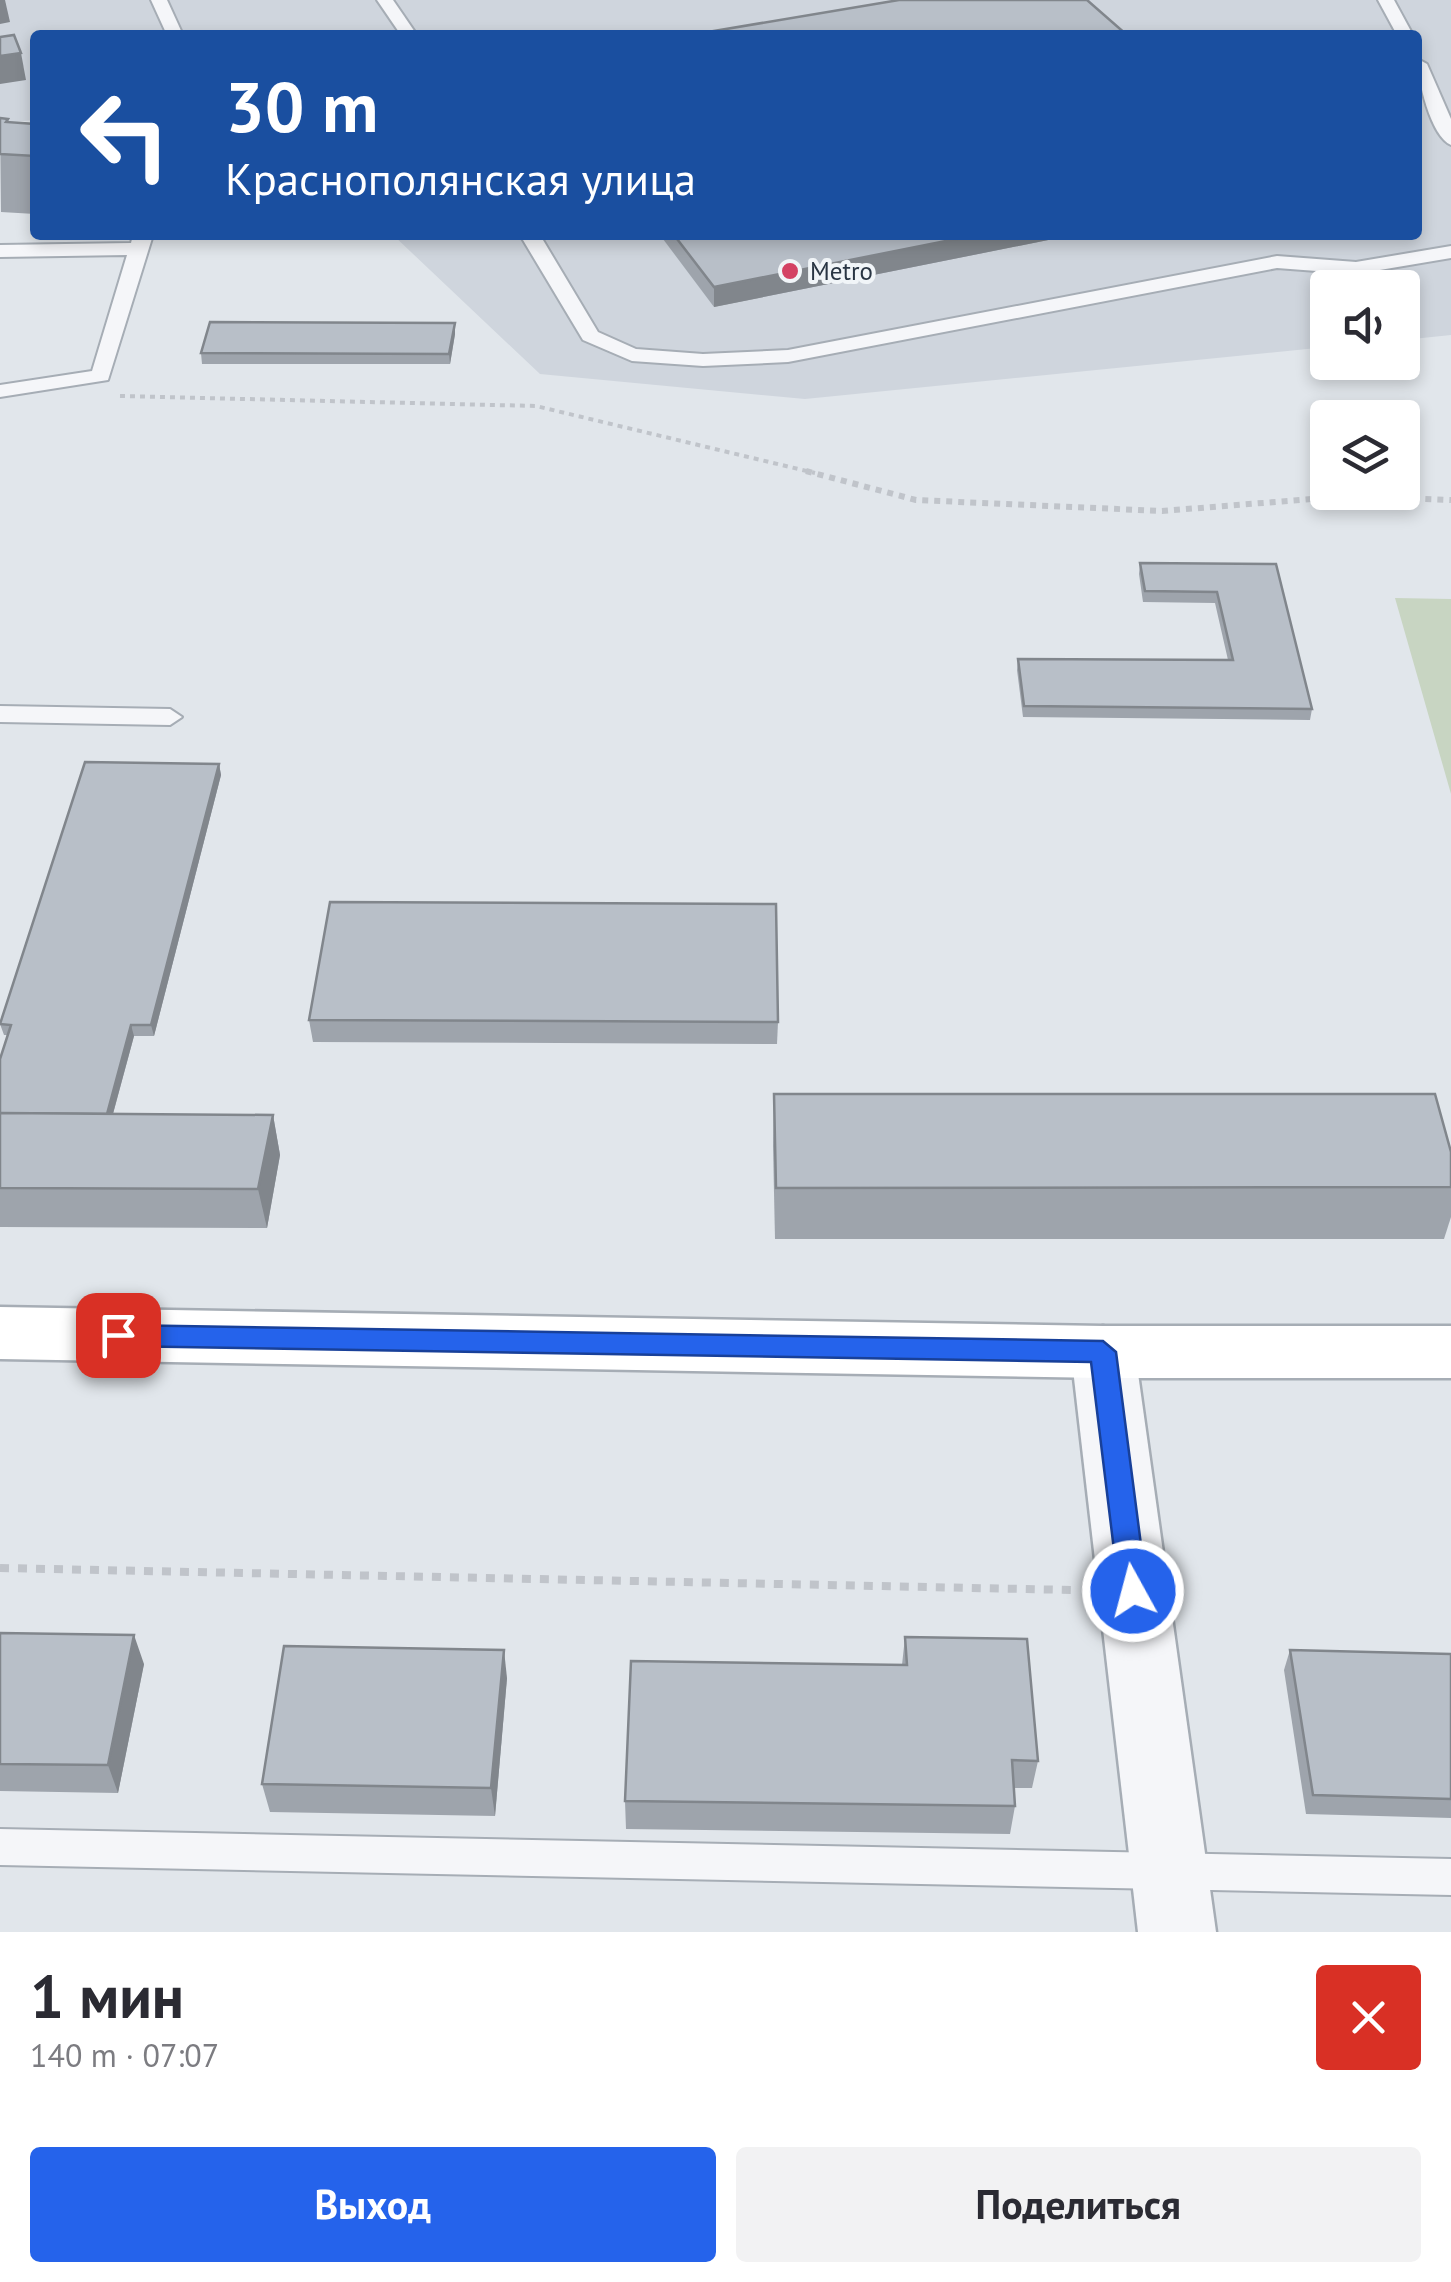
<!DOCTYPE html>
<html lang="ru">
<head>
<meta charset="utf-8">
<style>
	body { margin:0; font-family:"PT Sans",sans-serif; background:#f2f2f3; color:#2b2b33; height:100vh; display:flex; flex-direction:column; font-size:38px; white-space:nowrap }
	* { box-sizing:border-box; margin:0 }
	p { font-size:32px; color:#7c7c81 }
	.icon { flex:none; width:55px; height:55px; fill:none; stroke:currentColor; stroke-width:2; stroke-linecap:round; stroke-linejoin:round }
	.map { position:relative; height:1932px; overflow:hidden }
	.panel { display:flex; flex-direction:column; background:#fff; flex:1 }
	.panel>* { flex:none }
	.hud { position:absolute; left:30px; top:30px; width:1392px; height:210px; border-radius:10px; box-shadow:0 5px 15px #0003; background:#1a4fa0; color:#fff; overflow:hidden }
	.tools { position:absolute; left:1310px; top:270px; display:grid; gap:20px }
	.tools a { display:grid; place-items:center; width:110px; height:110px; border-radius:10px; background:#fff; box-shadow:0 5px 15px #0003; font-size:50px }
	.pin { position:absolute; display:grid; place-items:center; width:85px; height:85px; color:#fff; margin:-42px; border-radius:20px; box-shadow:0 5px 15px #0006 }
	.me { position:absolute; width:110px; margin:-55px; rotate:353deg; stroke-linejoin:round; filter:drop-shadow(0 0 8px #0008) }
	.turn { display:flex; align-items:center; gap:35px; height:210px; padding:0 30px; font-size:45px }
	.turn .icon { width:130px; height:130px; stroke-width:2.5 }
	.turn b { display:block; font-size:70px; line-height:85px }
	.round { display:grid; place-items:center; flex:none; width:105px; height:105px; border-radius:10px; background:#f2f2f3 }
	.headline { display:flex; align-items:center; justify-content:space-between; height:170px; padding:0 30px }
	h1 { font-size:60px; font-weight:700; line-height:75px }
	.cta { display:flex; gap:20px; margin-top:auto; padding:20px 30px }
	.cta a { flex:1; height:115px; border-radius:10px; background:#2563eb; color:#fff; font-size:40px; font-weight:700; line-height:115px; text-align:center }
	.cta a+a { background:#f2f2f3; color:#2b2b33 }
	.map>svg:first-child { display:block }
	.built { fill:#cfd5dd }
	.green { fill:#c8d5c2 }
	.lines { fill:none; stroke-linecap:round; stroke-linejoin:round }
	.service-casing { stroke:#a6adb5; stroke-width:4 }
	.minor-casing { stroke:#a6adb5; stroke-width:5 }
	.secondary-casing { stroke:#a6adb5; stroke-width:5 }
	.path-far2 { stroke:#c0c4ca; stroke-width:4; stroke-dasharray:5 5; stroke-linecap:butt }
	.path-far1 { stroke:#c0c4ca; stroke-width:6; stroke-dasharray:6 6; stroke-linecap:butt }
	.path { stroke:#c0c4ca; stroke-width:8; stroke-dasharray:9 9; stroke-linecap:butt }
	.service { fill:#f5f6f9; fill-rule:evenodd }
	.minor { fill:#f5f6f9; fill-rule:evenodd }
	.secondary { fill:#fff; fill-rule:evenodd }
	.wall { fill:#9ea4ac }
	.shaded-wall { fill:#81868c }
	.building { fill:#b8bfc8; stroke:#81868c; stroke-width:2.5 }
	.route { fill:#2563eb; stroke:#184099; stroke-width:2.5 }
	.poi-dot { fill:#d44264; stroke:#f1f5f8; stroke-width:4 }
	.labels { text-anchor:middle; stroke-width:8; stroke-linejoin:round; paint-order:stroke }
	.far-poi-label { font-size:25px; fill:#293543; stroke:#f1f5f8; text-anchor:start }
</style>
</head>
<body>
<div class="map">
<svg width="1451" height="1932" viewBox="0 0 1451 1932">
	<rect width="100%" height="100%" fill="#e1e6eb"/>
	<path class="built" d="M0 0H1451V335L1403 340 1402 288H1328L1327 347 805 399 540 374 393 235H1418V35H35V120L0 123Z"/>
	<path class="green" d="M1395 598 1451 599V794Z"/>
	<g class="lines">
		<g class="service-casing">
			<g id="service">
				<path d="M151 0H167L183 35H167Z"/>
				<path d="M377 0H393L417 35H401Z"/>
				<path d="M1378 0H1394L1413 35H1397Z"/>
				<path d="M1418 59 1427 64 1451 119V145C1431 137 1417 79 1418 59Z"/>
				<path d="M133 235H153L108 380 0 397V385L92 371 127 255 0 257V245L131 243Z"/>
				<path d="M520 235H540L598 332 636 349 703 354 788 350 1277 256 1356 262 1451 246V258L1356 274 1277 268 788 362 703 366 632 361 583 340Z"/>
				<path d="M0 706 170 709 182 717 170 725 0 722Z"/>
				<path d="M0 1829 1451 1859V1895L0 1865Z"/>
			</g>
		</g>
		<g class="minor-casing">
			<path id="minor" d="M1103 1326 1126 1333 1135 1352 1216 1932H1138L1071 1352 1080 1333Z"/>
		</g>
		<g class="secondary-casing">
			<path id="secondary" d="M0 1307 1103 1326H1451V1378H1103L0 1359Z"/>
		</g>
		<path class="path-far2" d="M120 396 536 406 815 473"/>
		<path class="path-far1" d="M806 471 916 500 1162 511 1350 496 1451 500"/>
		<path class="path" d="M0 1568 1072 1590"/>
		<use href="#service" class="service"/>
		<use href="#minor" class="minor"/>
		<use href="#secondary" class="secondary"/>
	</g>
	<g class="wall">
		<path d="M0 118 8 119 9 122 35 124V214L1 212Z"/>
		<path d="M660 235H1073L714 307Z"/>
		<path d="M455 323V334L450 364H202L201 353Z"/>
		<path d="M1140 563 1276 564 1312 709 1310 720 1023 717 1017 670 1018 659 1228 660 1215 603 1143 602 1139 574Z"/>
		<path d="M219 764 221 775 154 1036H134L113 1114 273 1115 280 1155 267 1228 0 1227V1059L7 1035H4L0 1024Z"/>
		<path d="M309 1020 778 1022 777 1044 313 1042Z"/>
		<path d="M774 1094 1451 1187V1217L1444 1239H775L773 1146Z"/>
		<path d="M0 1633 144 1664 118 1793 0 1791Z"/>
		<path d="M905 1637 1038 1761 1032 1788H1014L1015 1806 1010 1834 626 1829 625 1801 902 1665Z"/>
		<path d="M1290 1650 1451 1654V1818L1306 1814 1284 1670Z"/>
		<path d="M507 1678 495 1816 270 1812 262 1784Z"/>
	</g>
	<g class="shaded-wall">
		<path d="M0 0H5L10 22 0 24Z"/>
		<path d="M21 53 26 80 0 84V56Z"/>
		<path d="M976 235H1073L714 307V287Z"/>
		<path d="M455 323V334L450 364 449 354Z"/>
		<path d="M219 764 221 775 154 1036 151 1025Z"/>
		<path d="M131 1025 134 1036 102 1154 99 1143Z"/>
		<path d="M273 1115 280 1155 267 1228 258 1189Z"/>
		<path d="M134 1635 144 1664 118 1793 108 1765Z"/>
		<path d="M504 1650 507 1678 495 1816 491 1788Z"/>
	</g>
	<g class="building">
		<path d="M899 0H1087L1127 35H690Z"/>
		<path d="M14 35 21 53 0 56V37Z"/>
		<path d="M0 118 8 119 6 122 35 124V156L0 154Z"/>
		<path d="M674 235H976L714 287Z"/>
		<path d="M210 322 455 323 449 354 201 353Z"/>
		<path d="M1140 563 1276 564 1312 709 1024 706 1018 659 1233 660 1217 592 1145 591Z"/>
		<path d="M85 762 219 764 151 1025H131L107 1114 0 1113V1059L11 1025 0 1024Z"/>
		<path d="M330 902 776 904 778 1022 309 1020Z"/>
		<path d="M774 1094H1435L1451 1152V1187L776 1188Z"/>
		<path d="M0 1113 273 1115 258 1189 0 1188Z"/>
		<path d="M0 1633 134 1635 108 1765 0 1764Z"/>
		<path d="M905 1637 1027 1639 1038 1761 1012 1760 1015 1806 625 1801 631 1661 907 1665Z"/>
		<path d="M284 1646 504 1650 491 1788 262 1784Z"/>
		<path d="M1290 1650 1451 1654V1799L1313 1795Z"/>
	</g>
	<path class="route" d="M118 1325 1103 1341 1116 1352 1147 1591 1143 1600 1133 1604 1123 1600 1119 1591 1091 1362 118 1346 105 1335Z"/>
	<circle class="poi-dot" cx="790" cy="271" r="10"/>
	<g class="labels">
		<g class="far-poi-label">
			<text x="810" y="280">Metro</text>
		</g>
	</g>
</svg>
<div class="tools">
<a><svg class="icon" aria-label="sound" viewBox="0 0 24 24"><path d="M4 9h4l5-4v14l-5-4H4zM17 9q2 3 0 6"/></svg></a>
<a><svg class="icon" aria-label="layers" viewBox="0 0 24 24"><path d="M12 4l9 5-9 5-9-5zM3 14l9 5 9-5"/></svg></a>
</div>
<div class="pin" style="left:118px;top:1335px;background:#d93025"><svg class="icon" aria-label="arrive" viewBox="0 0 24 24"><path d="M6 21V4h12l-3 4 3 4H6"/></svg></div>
<svg class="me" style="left:1133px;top:1591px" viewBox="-20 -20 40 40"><circle r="17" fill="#2563eb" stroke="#fff" stroke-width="3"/><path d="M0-11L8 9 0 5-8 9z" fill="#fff"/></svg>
<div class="hud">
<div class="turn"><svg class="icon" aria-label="left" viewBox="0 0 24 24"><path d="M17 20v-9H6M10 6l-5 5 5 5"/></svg><div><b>30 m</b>Краснополянская улица</div></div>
</div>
</div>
<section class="panel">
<div class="headline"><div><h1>1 мин</h1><p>140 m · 07:07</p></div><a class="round" style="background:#d93025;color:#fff"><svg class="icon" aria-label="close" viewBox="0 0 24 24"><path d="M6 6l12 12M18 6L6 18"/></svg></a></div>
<div class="cta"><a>Выход</a><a>Поделиться</a></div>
</section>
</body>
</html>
